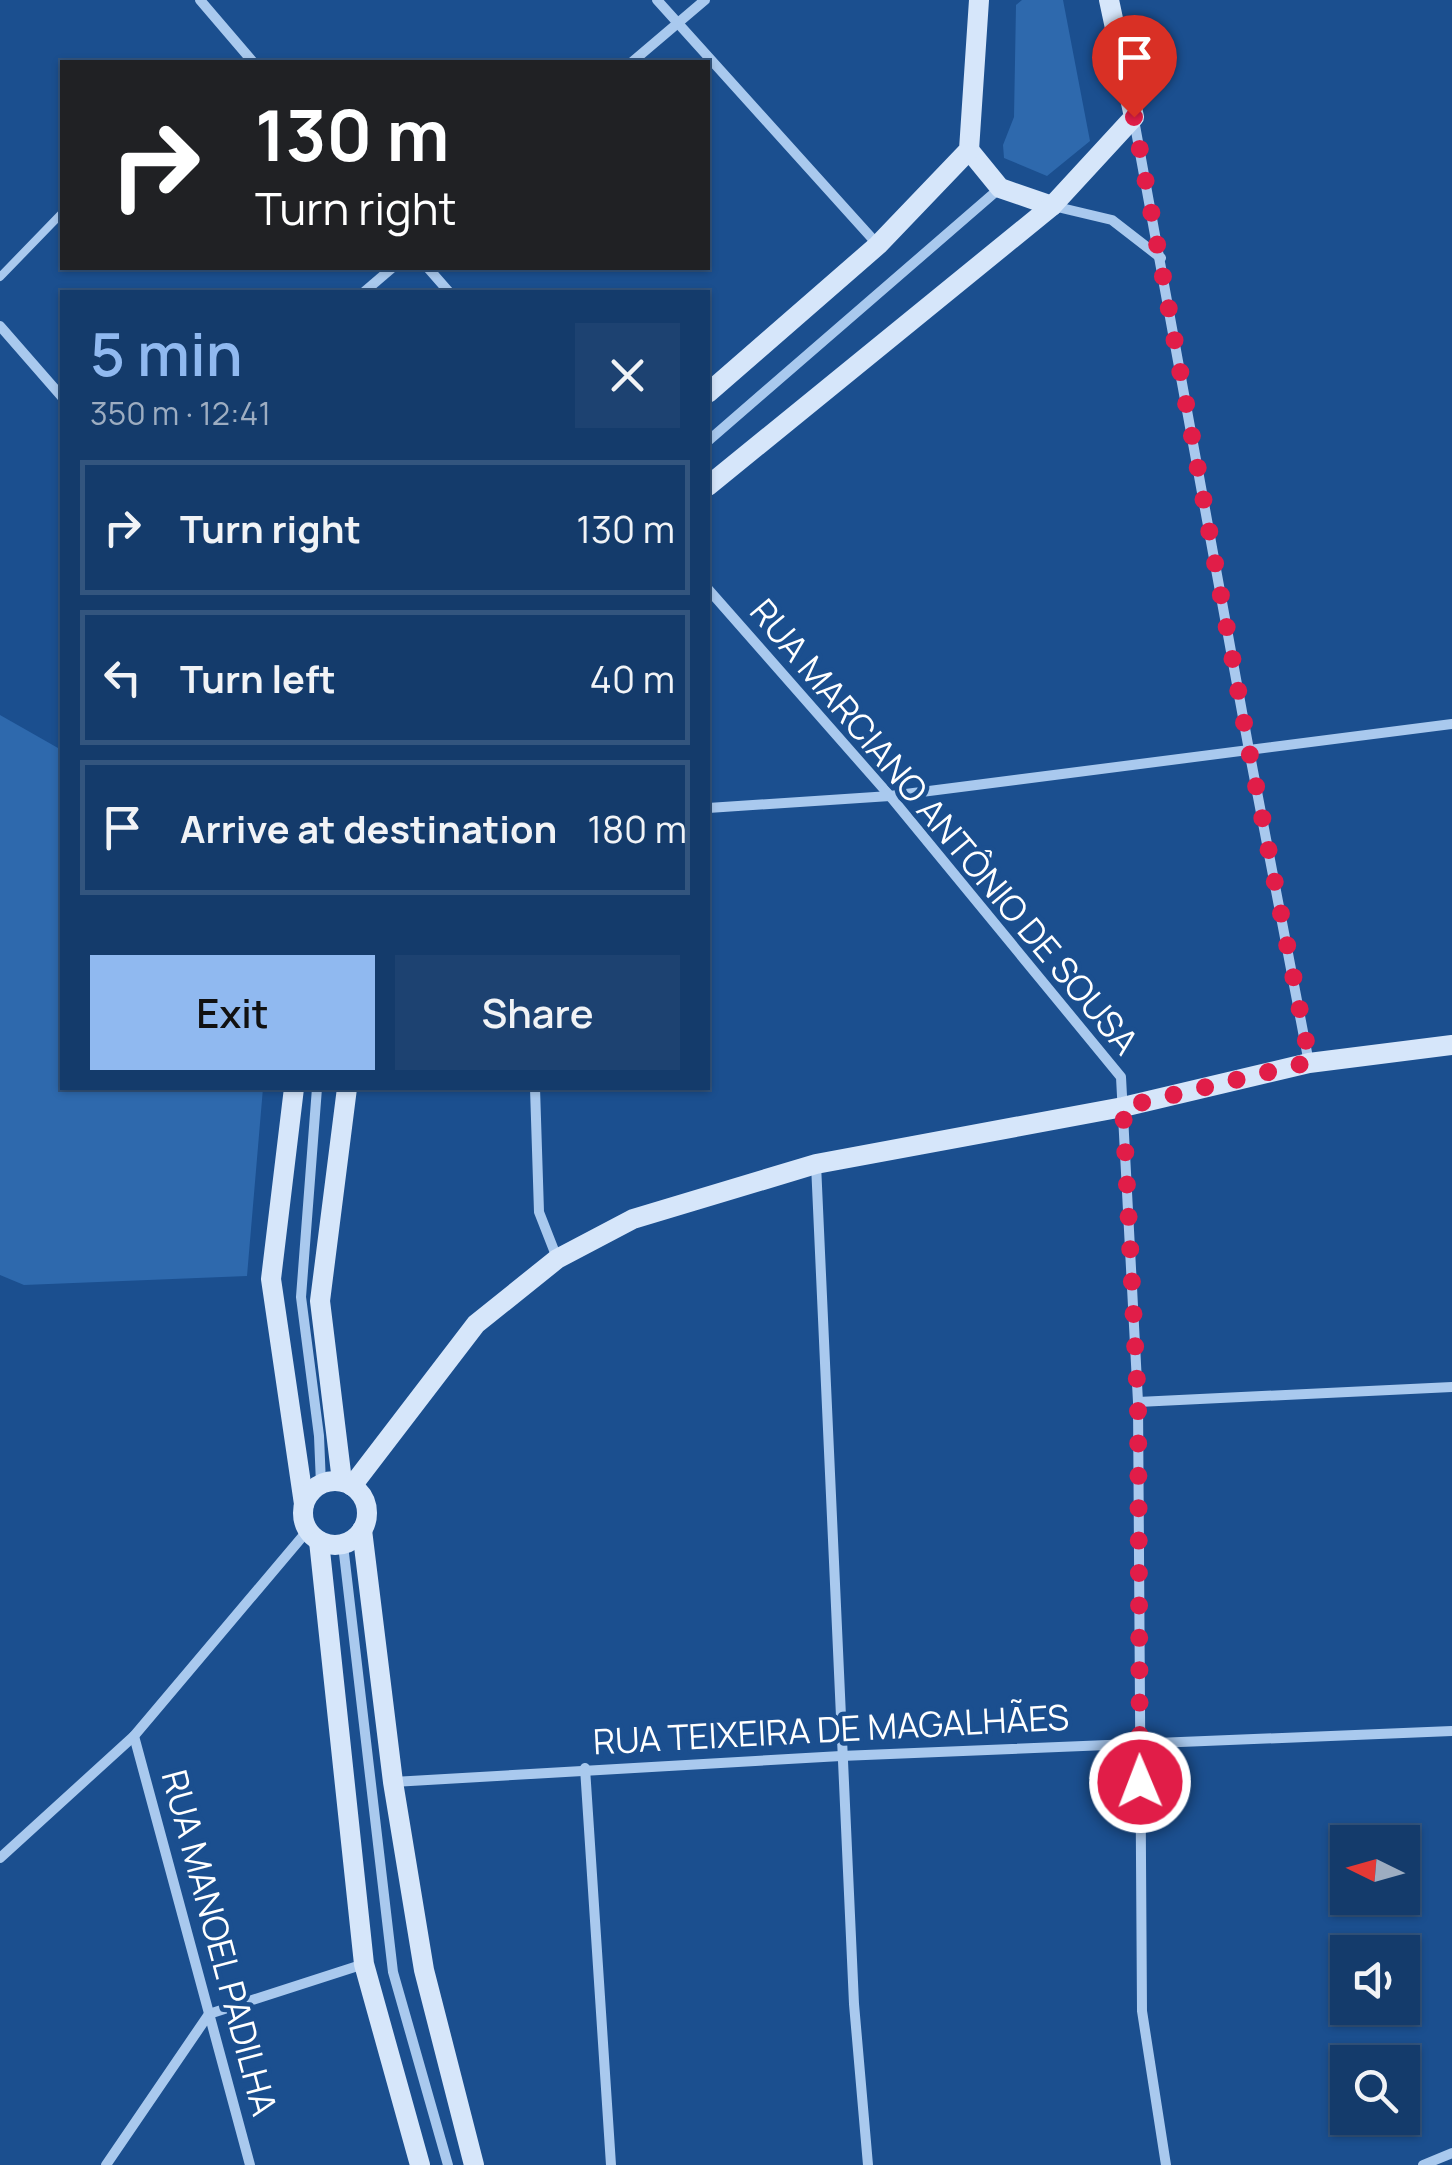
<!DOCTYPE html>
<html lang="en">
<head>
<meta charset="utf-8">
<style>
	body { margin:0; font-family:Manrope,sans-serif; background:#1d4271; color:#f1f3f6; height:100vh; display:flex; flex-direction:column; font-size:38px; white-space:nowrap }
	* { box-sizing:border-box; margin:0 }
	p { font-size:32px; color:#9dadc1 }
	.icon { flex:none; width:55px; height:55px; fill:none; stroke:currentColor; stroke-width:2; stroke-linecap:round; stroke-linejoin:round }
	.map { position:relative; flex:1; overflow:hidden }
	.details { position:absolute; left:60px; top:290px; width:650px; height:800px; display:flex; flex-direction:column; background:#143b6b; border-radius:0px; box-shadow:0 2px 8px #0004,0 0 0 2px #33557e }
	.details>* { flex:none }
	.banner { position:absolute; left:60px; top:60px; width:650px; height:210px; border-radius:0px; box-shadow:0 2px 8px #0004,0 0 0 2px #33557e; background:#202124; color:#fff; overflow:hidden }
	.needle { width:65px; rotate:275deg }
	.buttons { position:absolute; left:1330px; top:1825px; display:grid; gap:20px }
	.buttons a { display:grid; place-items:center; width:90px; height:90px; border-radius:0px; background:#143b6b; box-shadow:0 2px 8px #0004,0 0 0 2px #33557e; font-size:50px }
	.pin { position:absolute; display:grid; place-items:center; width:85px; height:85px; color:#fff; margin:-102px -42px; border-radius:50% 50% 50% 0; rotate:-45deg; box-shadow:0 0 10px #0007 }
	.pin .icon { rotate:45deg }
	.me { position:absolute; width:110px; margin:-55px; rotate:359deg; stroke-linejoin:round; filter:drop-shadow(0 0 8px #0008) }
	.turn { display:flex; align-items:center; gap:35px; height:210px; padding:0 30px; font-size:45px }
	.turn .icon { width:130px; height:130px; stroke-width:2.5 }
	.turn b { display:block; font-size:70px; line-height:85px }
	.round { display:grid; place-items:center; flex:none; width:105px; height:105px; border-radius:0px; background:#1d4271 }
	.head { display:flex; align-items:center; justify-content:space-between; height:170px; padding:0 30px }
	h1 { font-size:60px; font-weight:600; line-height:75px; color:#90b9f0 }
	.action { display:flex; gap:20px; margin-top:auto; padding:20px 30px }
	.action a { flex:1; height:115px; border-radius:0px; background:#90b9f0; color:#111; font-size:40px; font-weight:600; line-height:115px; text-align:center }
	.action a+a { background:#1d4271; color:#f1f3f6 }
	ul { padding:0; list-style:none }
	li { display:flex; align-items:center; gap:30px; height:135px; margin:0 20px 15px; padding:0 10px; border:5px solid #33557e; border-radius:0px }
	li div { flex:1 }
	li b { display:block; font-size:38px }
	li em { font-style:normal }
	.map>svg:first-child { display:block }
	.green { fill:#2e69ad }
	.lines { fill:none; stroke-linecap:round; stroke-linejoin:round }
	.lane { stroke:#a9c9ee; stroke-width:8 }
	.street { stroke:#a9c9ee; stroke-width:10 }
	.secondary { stroke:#d6e6fa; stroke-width:20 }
	.route { stroke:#e11d48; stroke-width:18; stroke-dasharray:0 32.4 }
	.labels { text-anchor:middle; stroke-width:9; stroke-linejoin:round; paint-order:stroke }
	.street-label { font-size:35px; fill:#fff; stroke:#1b4f8f }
</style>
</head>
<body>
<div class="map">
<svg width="1452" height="2165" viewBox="0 0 1452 2165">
	<rect width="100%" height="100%" fill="#1b4f8f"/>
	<g class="green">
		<path d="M1022 0H1063L1090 141 1047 176 1004 158 1003 145 1014 117 1016 5Z"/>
		<path d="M0 715 58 748H62V1088H263L247 1276 24 1285 0 1275Z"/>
	</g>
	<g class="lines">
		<path class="lane" d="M0 277 62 213"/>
		<g class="street">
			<path d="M200 0 253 62"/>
			<path d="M657 0 878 245"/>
			<path d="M632 62 705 0"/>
			<path d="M1134 120 1249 750 1309 1063"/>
			<path d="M1053 206 1112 220 1161 258"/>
			<path d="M428 268 449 292"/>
			<path d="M364 292 392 268"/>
			<path d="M0 326 62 397"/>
			<path d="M708 441 1000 188"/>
			<path d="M708 589 890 796 1121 1077 1138 1402 1142 2011 1166 2165"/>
			<path d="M708 808 890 796 1452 724"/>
			<path d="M317 1088 301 1297 319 1436 321 1484"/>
			<path d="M535 1088 539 1212 557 1258"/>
			<path d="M816 1164 854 2004 868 2165"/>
			<path d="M1138 1402 1452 1387"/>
			<path d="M343 1545 393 1972 448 2165"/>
			<path d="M134 1736 250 2165"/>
			<path d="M585 1768 611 2165"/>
			<path d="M393 1782 841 1756 1452 1731"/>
			<path d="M0 1858 134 1736 308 1530"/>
			<path d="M106 2165 209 2014 364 1964"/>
			<path d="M1423 2165 1452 2153"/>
		</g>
		<g class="secondary">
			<path d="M969 150 1000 188 1052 206"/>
			<path d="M708 393 878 245 969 150 979 0"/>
			<path d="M708 486 1052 206 1134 117 1109 0"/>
			<path d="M294 1088 271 1279 304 1504"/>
			<circle cx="335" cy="1513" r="32"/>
			<path d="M342 1481 320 1301 347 1088"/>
			<path d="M352 1486 476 1324 557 1259 633 1219 816 1164 1123 1107 1309 1063 1452 1045"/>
			<path d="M362 1530 393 1782 424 1970 474 2165"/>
			<path d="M319 1541 364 1964 420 2165"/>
		</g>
	</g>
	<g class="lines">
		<path class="route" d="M1134 117 1249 750 1310 1062 1123 1107 1138 1402 1140 1782"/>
	</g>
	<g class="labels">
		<g class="street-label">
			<text transform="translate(944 827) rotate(50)" y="12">RUA MARCIANO ANTÔNIO DE SOUSA</text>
			<text transform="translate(831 1730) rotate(-3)" y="12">RUA TEIXEIRA DE MAGALHÃES</text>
			<text transform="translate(219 1943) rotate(75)" y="12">RUA MANOEL PADILHA</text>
		</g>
	</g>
</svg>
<div class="buttons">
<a><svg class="needle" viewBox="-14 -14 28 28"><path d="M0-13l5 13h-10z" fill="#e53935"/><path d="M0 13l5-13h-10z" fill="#9dadc1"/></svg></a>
<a><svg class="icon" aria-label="sound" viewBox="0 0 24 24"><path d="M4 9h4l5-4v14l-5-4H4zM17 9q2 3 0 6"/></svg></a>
<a><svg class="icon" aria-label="search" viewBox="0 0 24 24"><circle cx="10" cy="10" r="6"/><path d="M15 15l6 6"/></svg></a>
</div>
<div class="pin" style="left:1134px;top:117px;background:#d93025"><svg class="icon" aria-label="arrive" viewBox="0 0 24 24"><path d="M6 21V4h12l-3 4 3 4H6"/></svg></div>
<svg class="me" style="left:1140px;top:1782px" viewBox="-20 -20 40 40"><circle r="17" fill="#e11d48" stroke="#fff" stroke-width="3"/><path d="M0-11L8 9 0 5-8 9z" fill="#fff"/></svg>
<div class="banner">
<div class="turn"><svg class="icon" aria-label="right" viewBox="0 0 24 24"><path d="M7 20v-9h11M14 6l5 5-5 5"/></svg><div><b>130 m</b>Turn right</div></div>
</div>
<section class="details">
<div class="head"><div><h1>5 min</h1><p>350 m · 12:41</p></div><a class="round"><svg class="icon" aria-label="close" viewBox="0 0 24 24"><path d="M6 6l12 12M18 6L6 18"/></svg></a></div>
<ul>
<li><svg class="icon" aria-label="right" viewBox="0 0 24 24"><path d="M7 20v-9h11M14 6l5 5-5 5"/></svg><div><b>Turn right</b></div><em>130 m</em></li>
<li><svg class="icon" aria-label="left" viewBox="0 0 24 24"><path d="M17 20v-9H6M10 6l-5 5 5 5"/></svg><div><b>Turn left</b></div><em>40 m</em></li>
<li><svg class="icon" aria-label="arrive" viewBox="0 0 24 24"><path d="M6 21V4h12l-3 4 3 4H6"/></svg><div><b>Arrive at destination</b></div><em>180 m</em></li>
</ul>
<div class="action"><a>Exit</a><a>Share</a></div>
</section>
</div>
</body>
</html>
